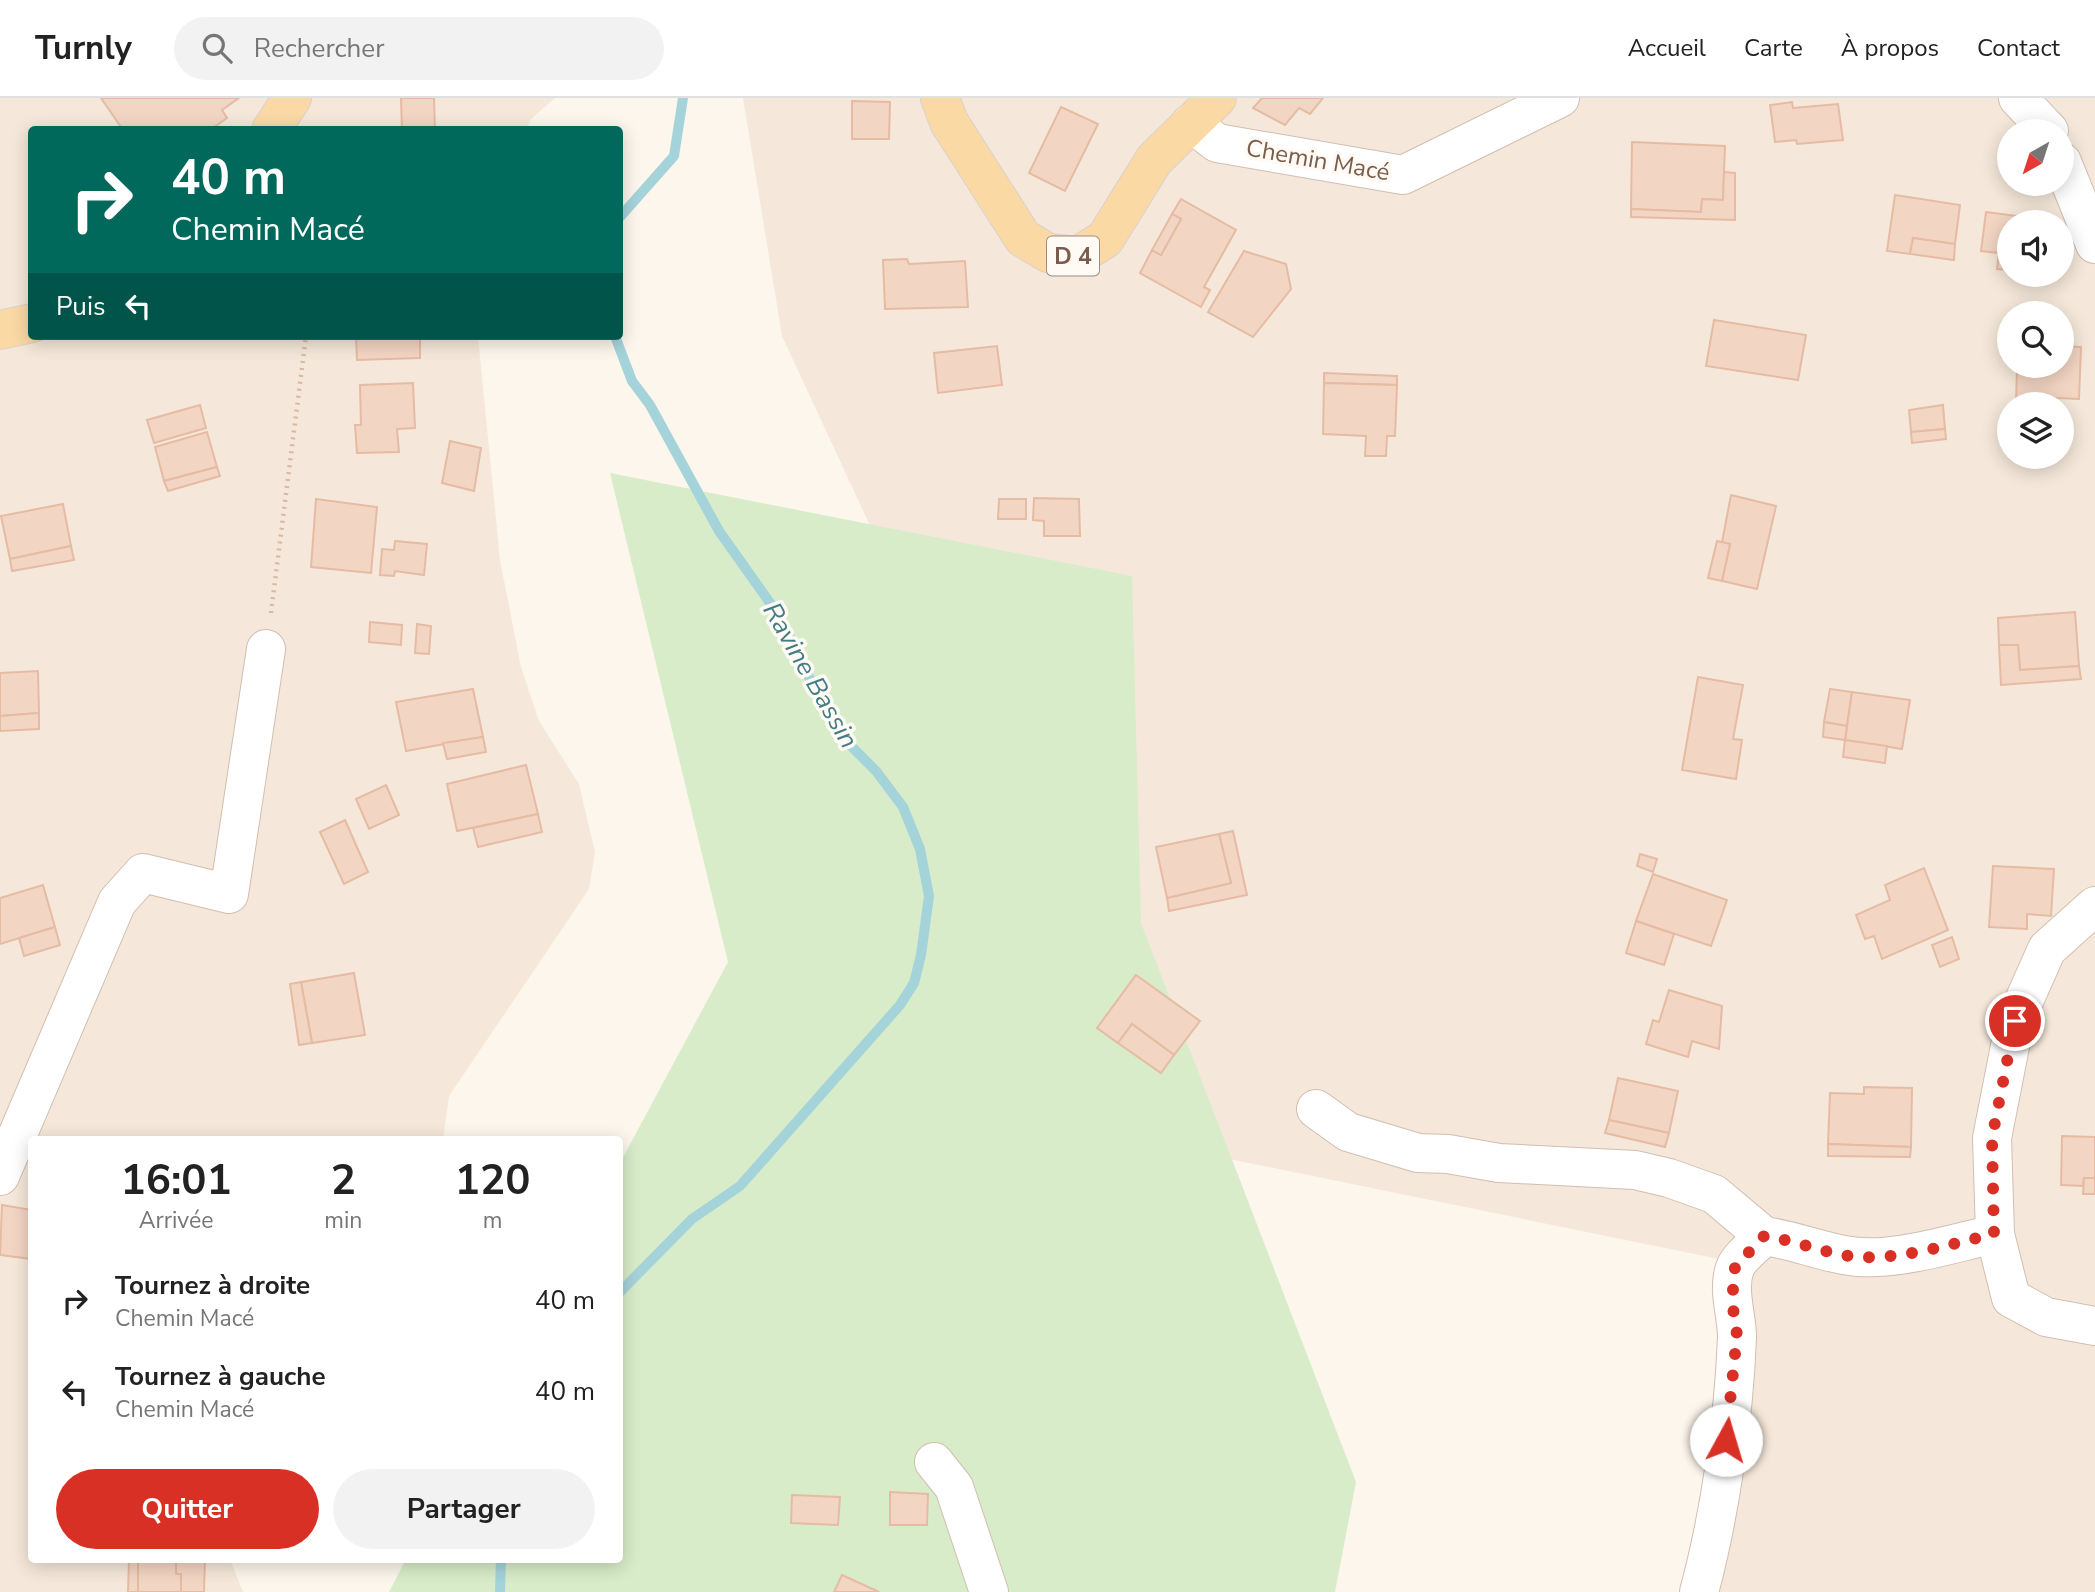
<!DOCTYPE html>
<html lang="fr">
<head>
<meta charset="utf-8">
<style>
	body { margin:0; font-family:"Nunito Sans",sans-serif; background:#f2f2f2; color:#222; height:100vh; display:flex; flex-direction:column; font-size:26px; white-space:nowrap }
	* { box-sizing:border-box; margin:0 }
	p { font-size:23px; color:#767676 }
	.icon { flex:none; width:38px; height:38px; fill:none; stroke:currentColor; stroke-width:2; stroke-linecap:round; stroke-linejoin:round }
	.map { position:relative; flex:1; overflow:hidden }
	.drawer { position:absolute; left:28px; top:1038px; width:595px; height:427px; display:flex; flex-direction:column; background:#fff; border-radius:7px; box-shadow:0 4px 18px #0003 }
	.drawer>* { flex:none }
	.hud { position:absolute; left:28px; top:28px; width:595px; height:214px; border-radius:7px; box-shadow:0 4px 18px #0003; background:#00695c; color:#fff; overflow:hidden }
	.needle { width:46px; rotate:219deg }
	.buttons { position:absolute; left:1997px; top:21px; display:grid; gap:14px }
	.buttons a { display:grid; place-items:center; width:77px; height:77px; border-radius:50%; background:#fff; box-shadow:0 4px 18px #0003; font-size:35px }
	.pin { position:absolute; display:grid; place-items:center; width:60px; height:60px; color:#fff; margin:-30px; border:4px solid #fff; border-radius:50%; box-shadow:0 2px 7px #0007 }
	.me { position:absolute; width:77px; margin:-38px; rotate:6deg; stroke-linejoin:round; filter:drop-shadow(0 0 5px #0008) }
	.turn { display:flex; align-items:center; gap:24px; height:147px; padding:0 28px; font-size:32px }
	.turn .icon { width:91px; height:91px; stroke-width:2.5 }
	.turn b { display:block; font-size:49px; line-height:60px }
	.then { display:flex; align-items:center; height:66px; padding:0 28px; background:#0003; gap:14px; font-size:26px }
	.eta { display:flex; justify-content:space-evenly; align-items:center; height:119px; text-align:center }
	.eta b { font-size:42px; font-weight:700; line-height:49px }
	.action { display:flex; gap:14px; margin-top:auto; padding:14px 28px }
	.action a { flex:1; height:80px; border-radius:42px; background:#d93025; color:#fff; font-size:28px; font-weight:700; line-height:80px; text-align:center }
	.action a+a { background:#f2f2f2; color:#222 }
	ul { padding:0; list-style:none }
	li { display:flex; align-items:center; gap:21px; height:91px; padding:0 28px }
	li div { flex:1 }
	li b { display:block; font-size:26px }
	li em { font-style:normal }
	header { display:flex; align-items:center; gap:42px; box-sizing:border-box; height:98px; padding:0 35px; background:#fff; border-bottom:2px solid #e0e0e0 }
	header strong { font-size:33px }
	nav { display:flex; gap:38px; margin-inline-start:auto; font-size:24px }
	.search { width:490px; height:63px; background:#f2f2f2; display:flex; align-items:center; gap:18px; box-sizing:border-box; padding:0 24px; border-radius:38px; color:#767676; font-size:26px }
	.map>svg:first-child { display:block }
	.residential { fill:#f5e8da; fill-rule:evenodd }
	.green { fill:#d8ecc9 }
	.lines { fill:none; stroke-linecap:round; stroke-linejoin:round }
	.stream { stroke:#a5d3da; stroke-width:10 }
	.building { fill:#f3d5c3; stroke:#e6bba3; stroke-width:2 }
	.minor-casing { stroke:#d1beb0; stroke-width:40 }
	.major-casing { stroke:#dad1cd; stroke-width:40 }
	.path { stroke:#d9b8a5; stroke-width:4.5; stroke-dasharray:2 5; stroke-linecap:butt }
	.minor { stroke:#fff; stroke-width:38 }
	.major { stroke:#fbd9a5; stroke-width:38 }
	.route { stroke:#d93025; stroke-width:12; stroke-dasharray:0 21.6 }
	.labels { text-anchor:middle; stroke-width:7; stroke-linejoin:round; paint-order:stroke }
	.shield { fill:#fffaf3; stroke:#a28b7f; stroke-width:2 }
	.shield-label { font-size:23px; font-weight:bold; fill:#7a5c4d }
	.street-label { font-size:24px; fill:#7a5c4d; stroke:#fffaf3 }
	.water-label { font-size:26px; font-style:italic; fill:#437c86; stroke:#fffaf3 }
</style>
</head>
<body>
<header>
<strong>Turnly</strong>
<div class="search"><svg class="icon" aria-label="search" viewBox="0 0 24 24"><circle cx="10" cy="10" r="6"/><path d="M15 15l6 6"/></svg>Rechercher</div>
<nav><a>Accueil</a><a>Carte</a><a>À propos</a><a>Contact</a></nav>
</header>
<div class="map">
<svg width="2095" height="1494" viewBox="0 0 2095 1494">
	<rect width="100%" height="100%" fill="#fdf6ec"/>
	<g class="residential">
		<path d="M0 0H555L531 21 527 31 32 32V238H478L500 462 521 569 539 623 579 686 595 754 589 791 449 998 443 1041H32V1461H230L243 1494H0Z"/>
		<path d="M743 0H2095V1494H1699L1712 1445 1724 1162 1033 1021 931 559 782 238ZM2009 33H2062V86H2009ZM2009 124H2062V177H2009ZM2009 215H2062V268H2009ZM2009 306H2062V359H2009Z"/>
	</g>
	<path class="green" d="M610 375 1132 478 1141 825 1356 1384 1335 1494H389L406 1461H620V1065L728 864Z"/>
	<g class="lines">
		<g class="stream">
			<path d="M620 119 674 58 683 0"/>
			<path d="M615 238 632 283 650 307 719 433 780 519 817 596 845 642 876 673 903 709 920 751 929 798 921 857 914 885 900 907 740 1088 692 1121 620 1194"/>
			<path d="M500 1494 501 1461"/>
		</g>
	</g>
	<g class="building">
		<path d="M101 0H239L222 12 227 20 210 32H123Z"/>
		<path d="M401 0H434L435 32H402Z"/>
		<path d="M1262 0H1323L1310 16 1299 10 1285 27 1253 10Z"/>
		<path d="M852 3 890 4 889 41H852Z"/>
		<path d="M1792 4 1793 10 1838 6 1843 42 1797 46 1796 42 1775 44 1770 7Z"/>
		<path d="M1061 9 1098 26 1065 93 1029 75Z"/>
		<path d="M1632 44 1725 48 1723 102 1702 101 1701 114 1631 111Z"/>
		<path d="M1724 74 1735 75V122L1631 119V111L1701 114 1702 101 1723 102Z"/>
		<path d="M1895 97 1960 107 1955 146 1913 140 1910 156 1887 153Z"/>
		<path d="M1181 101 1236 132 1204 189 1210 192 1201 209 1140 175 1152 152 1161 157 1181 121 1172 116Z"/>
		<path d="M1986 114 2040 121V124H2009V172L1997 171 1999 155 1981 153Z"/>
		<path d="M1172 116 1181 121 1161 157 1152 152Z"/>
		<path d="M1913 140 1955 146 1954 162 1910 156Z"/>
		<path d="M1244 153 1286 166 1291 191 1253 239 1208 214Z"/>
		<path d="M907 161 909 166 965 163 968 209 885 211 883 162Z"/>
		<path d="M1714 222 1806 237 1798 282 1706 268Z"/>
		<path d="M356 238H420V260L357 262Z"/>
		<path d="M997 248 1002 287 938 295 934 255Z"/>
		<path d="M2062 248 2081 249 2079 301 2057 300V306H2016L2017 268H2062Z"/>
		<path d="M1324 275 1397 278V287L1324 285Z"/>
		<path d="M413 285 415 330 397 331 399 354 357 355 355 327H361L360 287Z"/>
		<path d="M1324 285 1397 287 1395 338H1387L1386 358H1365L1366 338 1323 336Z"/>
		<path d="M200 307 206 330 154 345 147 322Z"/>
		<path d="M1943 307 1945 331 1911 334 1909 312Z"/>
		<path d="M1945 331 1946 341 1912 345 1911 334Z"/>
		<path d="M207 334 217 369 164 383 155 349Z"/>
		<path d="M450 343 481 350 474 393 442 385Z"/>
		<path d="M217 369 220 378 168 393 164 383Z"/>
		<path d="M1731 397 1776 408 1757 491 1722 483 1730 446 1722 444Z"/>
		<path d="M1034 400 1079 401 1080 438H1044V423L1033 422Z"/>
		<path d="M316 401 377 409 371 475 311 469Z"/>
		<path d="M999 401H1026V421H998Z"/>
		<path d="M63 406 71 448 10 461 1 418Z"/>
		<path d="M395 443 427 446 424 477 395 473 394 478 380 477 382 451 394 452Z"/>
		<path d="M1717 443 1730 446 1722 483 1708 480Z"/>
		<path d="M71 448 74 462 12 473 10 461Z"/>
		<path d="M2075 514 2079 568 2020 572 2018 547H1999L1998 520Z"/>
		<path d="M370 524 402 527 401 547 369 544Z"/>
		<path d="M417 526 431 528 429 556 415 555Z"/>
		<path d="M1999 547H2018L2020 572 2079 568 2081 581 2001 587Z"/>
		<path d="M38 573 39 615 0 618V575Z"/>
		<path d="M1698 579 1743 587 1733 641 1742 642 1736 681 1682 672Z"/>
		<path d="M473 591 483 639 406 653 396 604Z"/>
		<path d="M1830 591 1852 594 1847 628 1824 624Z"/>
		<path d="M1852 594 1910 602 1902 651 1845 642Z"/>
		<path d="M39 615V631L0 633V618Z"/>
		<path d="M1824 624 1847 628 1845 642 1823 639Z"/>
		<path d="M483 639 486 654 447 661 443 645Z"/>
		<path d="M1845 642 1887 648 1885 665 1843 659Z"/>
		<path d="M526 667 538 716 457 733 447 686Z"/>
		<path d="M386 687 399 717 369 731 356 701Z"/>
		<path d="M538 716 542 734 478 749 473 730Z"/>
		<path d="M345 722 368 774 344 786 320 734Z"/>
		<path d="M1233 733 1247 797 1169 813 1167 800 1231 785 1219 736Z"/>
		<path d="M1219 736 1231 785 1167 800 1156 749Z"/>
		<path d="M1640 756 1657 761 1653 774 1637 768Z"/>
		<path d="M1993 768 2054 771 2051 818 2027 816V831L1989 829Z"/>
		<path d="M1924 770 1948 832 1882 861 1874 838 1865 841 1856 817 1890 802 1885 787Z"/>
		<path d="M1653 776 1727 802 1711 848 1636 823Z"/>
		<path d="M43 787 55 829 0 846V800Z"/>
		<path d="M1636 823 1674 836 1664 867 1626 855Z"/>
		<path d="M55 829 60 847 24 858 19 840Z"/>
		<path d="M1952 839 1959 861 1940 869 1932 847Z"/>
		<path d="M354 875 365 937 312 945 301 884Z"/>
		<path d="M1136 877 1200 923 1174 957 1132 926 1118 945 1097 930Z"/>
		<path d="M301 884 312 945 299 947 290 886Z"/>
		<path d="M1669 892 1722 908 1719 951 1692 943 1688 959 1646 946 1653 922 1659 924Z"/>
		<path d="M1132 926 1174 957 1161 975 1118 945Z"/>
		<path d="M1618 980 1678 993 1669 1035 1609 1022Z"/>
		<path d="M1864 989 1912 990 1911 1049 1828 1046 1830 995 1864 996Z"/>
		<path d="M1609 1022 1669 1035 1665 1049 1605 1035Z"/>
		<path d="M2062 1038 2095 1039V1080H2084L2083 1088 2061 1087Z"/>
		<path d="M1828 1046 1911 1049 1910 1059 1828 1058Z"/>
		<path d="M2084 1080H2095V1096H2083Z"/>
		<path d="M2 1107 32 1112V1161L0 1157Z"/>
		<path d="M890 1394 928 1396 927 1427H890Z"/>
		<path d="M792 1397 840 1399 838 1427 791 1425Z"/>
		<path d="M129 1461H138V1494H128Z"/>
		<path d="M138 1461H176V1476H181V1494H138Z"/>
		<path d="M176 1461H205L204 1494H181V1476H176Z"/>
		<path d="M842 1477 879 1494H834Z"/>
	</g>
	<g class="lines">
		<g class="minor-casing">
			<g id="minor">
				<path d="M2018 0 2049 33"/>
				<path d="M1191 25 1217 45 1403 77 1560 0"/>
				<path d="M2062 64 2095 146"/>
				<path d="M2095 808 2047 851 2015 923 1992 1040 1995 1136 2011 1200 2046 1219 2095 1228"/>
				<path d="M1316 1011 1348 1034 1418 1055 1448 1056 1499 1065 1635 1072 1669 1080 1714 1096 1764 1138"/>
				<path d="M0 1078 117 804 143 775 229 796 266 551"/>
				<path d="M934 1364 954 1389 989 1494"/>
				<path d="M1699 1494C1720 1417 1734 1319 1737 1239 1737 1217 1727 1192 1735 1170 1739 1159 1756 1147 1764 1138 1793 1142 1816 1152 1844 1157 1890 1166 1949 1146 1995 1136"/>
			</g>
		</g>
		<g class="major-casing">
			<g id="major">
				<path d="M940 0 949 24 1023 140 1048 155 1078 158 1105 141 1154 62 1217 0"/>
				<path d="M271 32 292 0"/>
				<path d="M0 232 32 225"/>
			</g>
		</g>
		<path class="path" d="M271 515 306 238"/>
		<use href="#minor" class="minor"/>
		<use href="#major" class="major"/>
	</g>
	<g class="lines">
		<path class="route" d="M1726 1342 1737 1237 1732 1203 1735 1169 1764 1138C1792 1142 1816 1152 1843 1157 1890 1166 1949 1146 1994 1136L1992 1040 2015 923"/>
	</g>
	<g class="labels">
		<rect class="shield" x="1047" y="138.5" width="52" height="39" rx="5"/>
		<g class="shield-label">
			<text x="1073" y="166">D 4</text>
		</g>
		<g class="street-label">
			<text transform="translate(1318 62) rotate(10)" y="8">Chemin Macé</text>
		</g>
		<g class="water-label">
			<text transform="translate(811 577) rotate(60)" y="9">Ravine Bassin</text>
		</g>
	</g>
</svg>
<div class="buttons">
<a><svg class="needle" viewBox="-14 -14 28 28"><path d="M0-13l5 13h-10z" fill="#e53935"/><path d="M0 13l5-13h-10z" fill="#767676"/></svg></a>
<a><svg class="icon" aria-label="sound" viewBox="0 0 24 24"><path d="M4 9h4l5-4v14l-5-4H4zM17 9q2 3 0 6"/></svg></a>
<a><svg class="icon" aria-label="search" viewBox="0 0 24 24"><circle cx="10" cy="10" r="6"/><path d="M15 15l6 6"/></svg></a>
<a><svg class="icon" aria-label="layers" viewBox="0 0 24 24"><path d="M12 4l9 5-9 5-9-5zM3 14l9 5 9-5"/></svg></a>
</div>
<div class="pin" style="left:2015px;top:923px;background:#d93025"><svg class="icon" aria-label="arrive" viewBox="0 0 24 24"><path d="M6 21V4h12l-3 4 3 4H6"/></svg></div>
<svg class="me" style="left:1726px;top:1342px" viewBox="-20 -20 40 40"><circle r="19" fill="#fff"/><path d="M0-13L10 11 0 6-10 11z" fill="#d93025"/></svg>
<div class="hud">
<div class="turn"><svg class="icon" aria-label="right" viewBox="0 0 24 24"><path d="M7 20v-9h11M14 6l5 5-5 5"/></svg><div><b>40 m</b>Chemin Macé</div></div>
<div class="then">Puis<svg class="icon" aria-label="left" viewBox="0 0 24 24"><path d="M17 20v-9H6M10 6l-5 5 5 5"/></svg></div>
</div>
<section class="drawer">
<div class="eta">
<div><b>16:01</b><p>Arrivée</p></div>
<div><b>2</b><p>min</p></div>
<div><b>120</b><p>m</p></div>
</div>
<ul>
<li><svg class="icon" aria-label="right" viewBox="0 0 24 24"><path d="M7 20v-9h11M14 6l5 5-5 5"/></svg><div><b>Tournez à droite</b><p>Chemin Macé</p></div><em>40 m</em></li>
<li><svg class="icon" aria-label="left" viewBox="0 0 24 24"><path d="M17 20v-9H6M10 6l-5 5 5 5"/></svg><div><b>Tournez à gauche</b><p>Chemin Macé</p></div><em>40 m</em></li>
</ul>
<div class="action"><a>Quitter</a><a>Partager</a></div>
</section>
</div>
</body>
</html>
